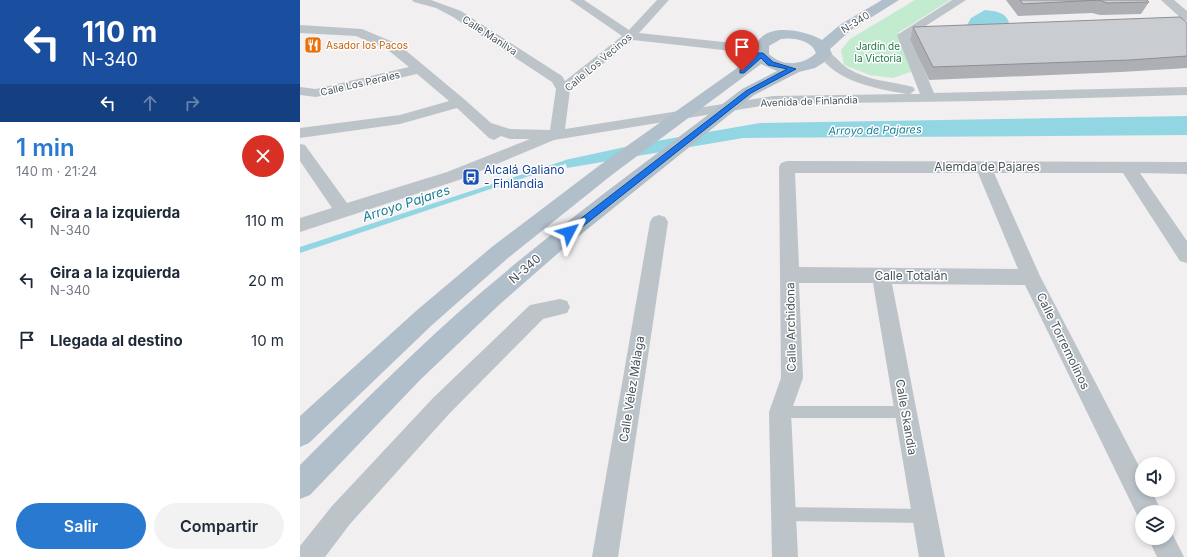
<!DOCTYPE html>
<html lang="es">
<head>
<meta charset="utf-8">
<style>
	body { margin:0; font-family:Inter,sans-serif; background:#f2f2f3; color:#1f2937; height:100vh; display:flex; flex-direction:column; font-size:15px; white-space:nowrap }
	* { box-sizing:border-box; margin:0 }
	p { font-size:13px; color:#747a83 }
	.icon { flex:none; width:22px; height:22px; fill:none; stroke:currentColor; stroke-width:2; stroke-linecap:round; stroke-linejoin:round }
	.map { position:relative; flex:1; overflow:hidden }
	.details { display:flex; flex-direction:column; background:#fff; width:300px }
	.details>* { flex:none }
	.banner { background:#1a4fa0; color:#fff; overflow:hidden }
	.fabs { position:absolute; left:835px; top:457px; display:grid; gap:8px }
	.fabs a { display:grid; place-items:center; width:40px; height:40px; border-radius:50%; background:#fff; box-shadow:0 2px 6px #0003; font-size:20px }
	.pin { position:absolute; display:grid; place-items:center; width:34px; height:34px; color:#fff; margin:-41px -17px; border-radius:50% 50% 50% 0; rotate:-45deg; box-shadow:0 0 4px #0007 }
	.pin .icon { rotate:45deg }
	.me { position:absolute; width:44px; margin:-22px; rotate:51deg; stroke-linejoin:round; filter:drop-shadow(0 0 3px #0008) }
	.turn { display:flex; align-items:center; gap:14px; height:84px; padding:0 16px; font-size:18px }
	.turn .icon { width:52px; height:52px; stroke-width:2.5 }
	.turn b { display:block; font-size:28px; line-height:34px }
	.lanes { display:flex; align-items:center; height:38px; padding:0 16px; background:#0003; justify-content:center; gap:20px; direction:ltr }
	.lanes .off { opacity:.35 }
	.round { display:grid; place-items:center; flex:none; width:42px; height:42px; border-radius:21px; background:#f2f2f3 }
	.head { display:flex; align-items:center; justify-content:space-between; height:68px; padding:0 16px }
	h1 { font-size:24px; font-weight:600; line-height:30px; color:#2a79d0 }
	.cta { display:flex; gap:8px; margin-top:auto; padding:8px 16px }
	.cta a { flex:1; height:46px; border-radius:24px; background:#2a79d0; color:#fff; font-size:16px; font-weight:600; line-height:46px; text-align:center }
	.cta a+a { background:#f2f2f3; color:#1f2937 }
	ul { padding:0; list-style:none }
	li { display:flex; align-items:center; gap:12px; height:60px; padding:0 16px }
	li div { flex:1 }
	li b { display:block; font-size:15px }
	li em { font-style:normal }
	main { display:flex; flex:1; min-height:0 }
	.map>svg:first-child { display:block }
	.green { fill:#c2ebd0 }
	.water { fill:#93d6e3 }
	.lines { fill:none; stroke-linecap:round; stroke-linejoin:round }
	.stream { fill:#93d6e3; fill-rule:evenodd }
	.lane { fill:#bcc4ca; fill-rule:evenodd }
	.street { fill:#bcc4ca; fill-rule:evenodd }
	.primary { fill:#b1bfcb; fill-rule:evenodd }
	.wall { fill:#adafb4 }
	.building { fill:#c9ccd1; stroke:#8d8f92 }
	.route { fill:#1a73e8; stroke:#114b97 }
	.labels { text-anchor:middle; stroke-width:3; stroke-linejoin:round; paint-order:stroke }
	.far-street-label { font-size:10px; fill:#49535b; stroke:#fff }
	.far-food-label { font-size:10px; fill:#c56008; stroke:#fff; text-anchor:start }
	.far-park-label { font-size:10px; fill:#207547; stroke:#fff }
	.far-water-label { font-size:11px; font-style:italic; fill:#1a8095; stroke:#fff }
	.street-label { font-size:12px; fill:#49535b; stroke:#fff }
	.transit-label { font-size:12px; fill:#164399; stroke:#fff; text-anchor:start }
	.water-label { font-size:13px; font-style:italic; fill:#1a8095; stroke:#fff }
</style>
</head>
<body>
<main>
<section class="details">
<div class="banner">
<div class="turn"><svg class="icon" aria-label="left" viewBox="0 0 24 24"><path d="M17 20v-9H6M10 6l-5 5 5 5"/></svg><div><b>110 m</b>N-340</div></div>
<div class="lanes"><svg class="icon" aria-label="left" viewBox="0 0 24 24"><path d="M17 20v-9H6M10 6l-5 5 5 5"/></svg><svg class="icon off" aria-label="ahead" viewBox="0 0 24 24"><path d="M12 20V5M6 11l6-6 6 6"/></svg><svg class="icon off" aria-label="right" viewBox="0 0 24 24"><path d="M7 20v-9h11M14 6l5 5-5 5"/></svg></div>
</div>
<div class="head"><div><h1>1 min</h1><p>140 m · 21:24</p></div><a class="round" style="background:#d93025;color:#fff"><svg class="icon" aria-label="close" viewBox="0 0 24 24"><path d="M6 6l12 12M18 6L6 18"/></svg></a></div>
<ul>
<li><svg class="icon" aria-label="left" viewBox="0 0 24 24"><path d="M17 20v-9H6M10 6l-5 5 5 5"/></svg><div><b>Gira a la izquierda</b><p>N-340</p></div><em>110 m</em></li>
<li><svg class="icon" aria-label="left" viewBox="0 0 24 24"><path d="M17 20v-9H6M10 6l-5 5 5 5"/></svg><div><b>Gira a la izquierda</b><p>N-340</p></div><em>20 m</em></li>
<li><svg class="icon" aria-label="arrive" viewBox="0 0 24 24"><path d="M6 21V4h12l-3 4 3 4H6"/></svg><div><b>Llegada al destino</b></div><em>10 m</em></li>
</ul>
<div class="cta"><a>Salir</a><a>Compartir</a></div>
</section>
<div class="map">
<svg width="887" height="557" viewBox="0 0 887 557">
	<rect width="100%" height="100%" fill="#f1efef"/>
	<path class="green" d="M615 0H650L598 33 613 71 593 78 570 75 544 65 541 50 550 39Z"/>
	<g class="water">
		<path d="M685 10C695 11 705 12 709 22L706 25H667L671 18Z"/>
		<path d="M887 116V135L443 138 267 168 265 160 339 144 460 123Z"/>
	</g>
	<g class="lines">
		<path class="stream" d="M266 160 269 162 268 163 0 253V247Z"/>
		<g class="lane">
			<path d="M480 406H605L609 408 611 412 609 416 605 418H480L476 416 474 412 476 408Z"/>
			<path d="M483 507 624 509 629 511 631 516 629 521 624 523 483 521 478 519 476 514 478 509Z"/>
		</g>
		<g class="street">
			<path d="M112 0H131L161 11 262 76 265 81 322 36 270 0H284L329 30 357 0H369L339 33 433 43 466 52 467 55 461 59 432 51 333 40 270 90 265 129 473 96 606 94C574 88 537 82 518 54L519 51C531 48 538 62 547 68 568 81 590 81 613 87L615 90 610 94H620L597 35 652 0H666L610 36 634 93 887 87V95L679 101 473 104 254 140 159 180 0 232V218L32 208 0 161V144L5 145 47 203 147 172 230 139H210L201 136 194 140 189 138 157 108 100 124 0 138V128L100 115 149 101 117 74 16 97 0 95V87L16 89 109 67 88 50 56 36 0 33V25L62 29 98 44 164 99 191 123 210 129 250 130 256 89 252 82 153 17 136 8 114 2Z"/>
			<path d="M861 0H874L887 11V21L883 20Z"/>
			<path d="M487 161 887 162V174L840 173 887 241V263L880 261 823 173H694L740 276 842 472V490H851L862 512H842V522L840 521 725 285 592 284 645 557H619L573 283H499L503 378 491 412 498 557H472L469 412 481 378 479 167 481 163ZM495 173H678L718 269 499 267Z"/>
			<path d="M359 215 365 217 368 222 318 557H292L350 222 353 217Z"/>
			<path d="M260 299 267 301 270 307 267 313 243 319 149 414 50 524 25 557H0V546L32 506 133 398 230 305Z"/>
			<path d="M868 528 870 529 884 557H857L848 538H868Z"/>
		</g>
		<path class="primary" d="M582 0H599L551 30 530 49 532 54 523 63 515 68 499 72 454 95 264 248 200 304 120 380 10 495 0 499V465C60 405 120 345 184 290 267 219 356 155 442 89L477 71 461 64 313 174 208 258 132 325 9 443 0 447V416L116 311 193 246 300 165 447 61 454 54C456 21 501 28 522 40L541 24ZM481 39C492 37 512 40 516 53 502 66 483 67 469 54V46Z"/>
	</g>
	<g class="wall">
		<path d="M706 0H847L849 2 841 14 800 15 792 13 718 16Z"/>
		<path d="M887 23V68L821 72 629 80 610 39 613 27Z"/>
	</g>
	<g class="building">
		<path d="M720 0H847L849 2 807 3 799 0 723 4Z"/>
		<path d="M880 17 887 23V56L830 60 633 67 613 27Z"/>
	</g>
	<path class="route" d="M458 53H463L473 62 496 69 451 93 272 235H266V230L446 91 487 69 468 65 461 58 444 73H440V70Z"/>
	<defs>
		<g id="restaurant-square" transform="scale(0.9)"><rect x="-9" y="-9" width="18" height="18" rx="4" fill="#e8710a" stroke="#fff"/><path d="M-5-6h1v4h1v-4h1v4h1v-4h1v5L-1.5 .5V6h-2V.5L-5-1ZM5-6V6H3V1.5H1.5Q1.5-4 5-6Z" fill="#fff"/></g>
		<g id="bus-square" transform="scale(0.9)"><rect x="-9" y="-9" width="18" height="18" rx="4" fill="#1a4fb4" stroke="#fff"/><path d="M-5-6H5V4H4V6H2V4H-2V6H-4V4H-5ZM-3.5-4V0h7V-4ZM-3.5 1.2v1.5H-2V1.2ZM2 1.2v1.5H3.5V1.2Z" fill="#fff"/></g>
	</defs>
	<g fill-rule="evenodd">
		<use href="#restaurant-square" x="13" y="45"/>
		<use href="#bus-square" x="171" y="177"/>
	</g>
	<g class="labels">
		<g class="far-street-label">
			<text transform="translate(555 22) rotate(-32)" y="4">N-340</text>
			<text transform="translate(190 35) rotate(33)" y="4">Calle Manilva</text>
			<text transform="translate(298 62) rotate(-40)" y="4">Calle Los Vecinos</text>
			<text transform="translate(60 83) rotate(-13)" y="4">Calle Los Perales</text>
			<text transform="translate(509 101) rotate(-2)" y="4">Avenida de Finlandia</text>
		</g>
		<g class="far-food-label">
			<text x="26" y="49">Asador los Pacos</text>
		</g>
		<g class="far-park-label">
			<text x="578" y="50">Jardín de<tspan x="578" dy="12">la Victoria</tspan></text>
		</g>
		<g class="far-water-label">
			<text transform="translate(575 130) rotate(-1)" y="4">Arroyo de Pajares</text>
		</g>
		<g class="street-label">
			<text x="687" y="171">Alemda de Pajares</text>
			<text transform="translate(225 269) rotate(-41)" y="4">N-340</text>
			<text x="611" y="280">Calle Totalán</text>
			<text transform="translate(491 327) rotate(-91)" y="4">Calle Archidona</text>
			<text transform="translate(763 341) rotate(64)" y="4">Calle Torremolinos</text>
			<text transform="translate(332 389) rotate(-81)" y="4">Calle Vélez Málaga</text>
			<text transform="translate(606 417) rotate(80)" y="4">Calle Skandia</text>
		</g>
		<g class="transit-label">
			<text x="184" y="174">Alcalá Galiano<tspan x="184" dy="14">- Finlandia</tspan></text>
		</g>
		<g class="water-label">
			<text transform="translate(106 203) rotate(-18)" y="5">Arroyo Pajares</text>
		</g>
	</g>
</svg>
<div class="fabs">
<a><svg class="icon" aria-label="sound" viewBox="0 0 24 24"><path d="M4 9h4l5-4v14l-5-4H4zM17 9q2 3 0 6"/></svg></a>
<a><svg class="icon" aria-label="layers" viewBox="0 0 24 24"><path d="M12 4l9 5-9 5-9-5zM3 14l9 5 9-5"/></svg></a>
</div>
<div class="pin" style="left:442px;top:71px;background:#d93025"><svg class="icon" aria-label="arrive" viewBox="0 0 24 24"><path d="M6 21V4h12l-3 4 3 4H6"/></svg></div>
<svg class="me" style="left:269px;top:232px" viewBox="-20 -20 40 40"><path d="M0-17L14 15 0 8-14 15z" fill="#1a73e8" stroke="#fff" stroke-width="4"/></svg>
</div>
</main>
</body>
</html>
